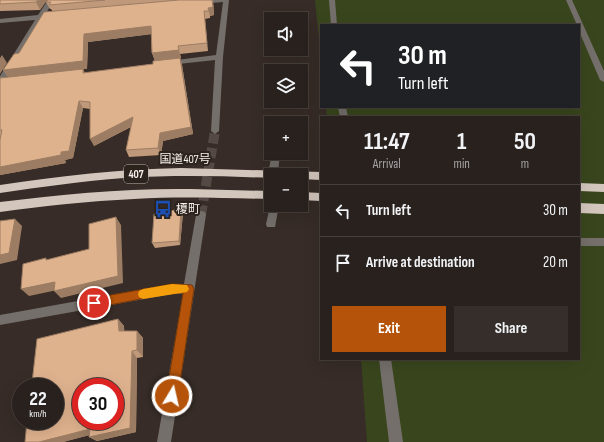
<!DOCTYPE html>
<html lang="en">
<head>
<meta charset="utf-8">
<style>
	body { margin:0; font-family:"Sofia Sans Condensed","Noto Sans JP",sans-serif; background:#352e2a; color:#f1f3f6; height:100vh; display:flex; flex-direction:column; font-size:15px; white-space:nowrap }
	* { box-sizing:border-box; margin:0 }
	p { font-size:13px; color:#a5a3a4 }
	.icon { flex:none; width:22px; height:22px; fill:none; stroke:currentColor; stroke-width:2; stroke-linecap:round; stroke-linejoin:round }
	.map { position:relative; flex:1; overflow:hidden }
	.drawer { position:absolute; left:320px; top:116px; width:260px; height:244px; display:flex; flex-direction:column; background:#29211d; border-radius:0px; box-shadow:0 4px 16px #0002,0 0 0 1px #453e3b }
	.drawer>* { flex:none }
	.hud { position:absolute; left:320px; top:24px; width:260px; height:84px; border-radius:0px; box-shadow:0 4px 16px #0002,0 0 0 1px #453e3b; background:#202124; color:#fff; overflow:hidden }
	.buttons { position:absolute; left:264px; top:12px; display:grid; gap:8px }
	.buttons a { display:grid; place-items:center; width:44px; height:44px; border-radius:0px; background:#29211d; box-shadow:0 4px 16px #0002,0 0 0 1px #453e3b; font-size:20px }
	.speed { position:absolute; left:12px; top:378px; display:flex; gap:8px; font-size:20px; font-weight:700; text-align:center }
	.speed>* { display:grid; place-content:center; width:52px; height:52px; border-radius:50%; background:#29211d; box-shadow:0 4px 16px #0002,0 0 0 1px #453e3b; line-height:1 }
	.speed small { font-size:10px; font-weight:400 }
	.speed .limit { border:6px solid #d22; background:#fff; color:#111 }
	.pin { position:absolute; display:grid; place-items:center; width:34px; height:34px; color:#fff; margin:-17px; border:2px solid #fff; border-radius:50%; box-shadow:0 1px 4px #0007 }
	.me { position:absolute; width:44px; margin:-22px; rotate:9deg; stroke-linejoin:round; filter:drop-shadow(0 0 3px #0008) }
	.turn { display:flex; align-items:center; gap:14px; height:84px; padding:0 12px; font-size:18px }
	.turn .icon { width:52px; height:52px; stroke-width:2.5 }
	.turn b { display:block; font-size:28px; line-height:34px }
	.eta { display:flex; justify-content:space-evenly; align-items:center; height:68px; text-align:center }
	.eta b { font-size:24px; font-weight:700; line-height:28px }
	.primary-button { display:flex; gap:8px; margin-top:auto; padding:8px 12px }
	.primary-button a { flex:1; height:46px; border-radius:0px; background:#b45309; color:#fff; font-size:16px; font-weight:700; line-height:46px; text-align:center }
	.primary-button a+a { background:#352e2a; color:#f1f3f6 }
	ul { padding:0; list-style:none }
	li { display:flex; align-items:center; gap:12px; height:52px; padding:0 12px; border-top:1px solid #453e3b }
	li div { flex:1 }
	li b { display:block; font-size:15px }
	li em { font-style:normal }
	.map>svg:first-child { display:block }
	.green { fill:#39461d }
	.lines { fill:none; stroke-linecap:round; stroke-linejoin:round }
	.street-tunnel { stroke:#544945; stroke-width:10; stroke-dasharray:10 4.5; stroke-linecap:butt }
	.lane { fill:#746f6b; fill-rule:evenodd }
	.street { fill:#746f6b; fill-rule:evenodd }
	.highway { fill:#d3c6bd; fill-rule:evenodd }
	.wall { fill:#c0997a }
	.shaded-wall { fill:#9c7d63 }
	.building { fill:#dfb28e; stroke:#9c7d63; fill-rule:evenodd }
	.route { fill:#b45309; stroke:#753606 }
	.slow { fill:#f59e0b }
	.labels { text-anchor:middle; stroke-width:4; stroke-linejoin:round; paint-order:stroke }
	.shield { fill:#2d231d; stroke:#bab2ae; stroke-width:1 }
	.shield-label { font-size:11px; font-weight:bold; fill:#f7f0ec }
	.street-label { font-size:12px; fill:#f7f0ec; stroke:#2d231d }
	.poi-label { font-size:12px; fill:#f7f0ec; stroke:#2d231d; text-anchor:start }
</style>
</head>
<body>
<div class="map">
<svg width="604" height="442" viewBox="0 0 604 442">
	<rect width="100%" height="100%" fill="#372c27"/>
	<path class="green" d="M315 0H604V442H367L361 359H579V117H327L326 107H579V25H321V58Z"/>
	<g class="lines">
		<path class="street-tunnel" d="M201 215 215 131"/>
		<g class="lane">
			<path d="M329 0H335L337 25H331Z"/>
			<path d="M566 0H572L604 71V82L600 80 579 31V25H577Z"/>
			<path d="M338 107H346L348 117H340Z"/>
			<path d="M272 153H280L278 174 271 175V177L268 174Z"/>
			<path d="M271 202V205H279L275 227H267L266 224Z"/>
			<rect x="579" y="238" width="25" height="8"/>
			<path d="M379 359H391L403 442H389Z"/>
		</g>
		<g class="street">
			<path d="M48 0H54L45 15 54 14 57 16 54 18 42 19 4 82 0 84V76L35 20 0 23V19L38 15Z"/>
			<path d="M201 0H229L223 57 219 131 215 134 211 131 215 60 169 65 165 63 169 61 216 55 223 2 200 4 197 2Z"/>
			<path d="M201 211 205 212 206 215 171 442H157L183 294H172L0 325V315L172 284H184L196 215 197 212Z"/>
		</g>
		<g class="highway">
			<path d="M181 168 321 172V180L301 179V175H271V178C222 176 173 175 124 178 83 181 41 187 0 193V185C60 176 120 169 181 168Z"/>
			<path d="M579 183 604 184V192L579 191Z"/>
			<path d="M191 189 271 191V199C225 198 179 196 134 199 89 201 44 206 0 212V202C63 194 127 188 191 189Z"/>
			<path d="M301 192 321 193V201L301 200Z"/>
			<path d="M579 203 604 204V214L579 213Z"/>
		</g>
	</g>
	<g class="wall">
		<path d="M0 0H47L40 10 0 11Z"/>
		<path d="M48 0H213L214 15 210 16V18L205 19 208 51 180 54 181 58 155 61 152 53 151 34 88 42 87 69H83L85 73 153 64 180 58 182 65 193 134 163 141 161 155 129 157 126 150 131 127 94 146 90 109 83 108 73 158 65 160 66 163 0 175V78H8L19 53 53 12 51 9H50L46 2Z"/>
		<path d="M183 213 180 245 155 248 152 243Z"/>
		<path d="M118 319 124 326V331H137L143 338V357L137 358 136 432 97 441 89 437V435L63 442H25Z"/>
	</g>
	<g class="shaded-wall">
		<path d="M38 0H47L40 10 36 2Z"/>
		<path d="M212 0 213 4 214 15 210 16 208 8Z"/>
		<path d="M151 26 153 34 88 42 87 69H83L86 76 83 73 8 78 3 70 84 34Z"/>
		<path d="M178 46 181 58 155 61 152 53Z"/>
		<path d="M2 55 7 63 0 74V58Z"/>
		<path d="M180 58 182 65 193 134 163 141 161 155 158 148 160 133Z"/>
		<path d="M79 101 83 108 73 158 65 160 66 163 0 175V167L61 152Z"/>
		<path d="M133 117 136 124 94 146 90 139Z"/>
		<path d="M181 209 183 213 180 245 179 241Z"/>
		<path d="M116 217 121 225 123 283 61 298 54 291Z"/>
		<path d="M15 219 22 226 17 260 0 264V255Z"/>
		<path d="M55 282 62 289 29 296 21 289Z"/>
		<path d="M118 319 124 326 125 338 119 331Z"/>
		<path d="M137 331 143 338V357L137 350Z"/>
		<path d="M132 351 137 358 136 432 97 441 89 437Z"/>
		<path d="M90 429 98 433 63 442H39Z"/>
	</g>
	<g class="building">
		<path d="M0 0H38L36 2 0 4Z"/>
		<path d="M48 0H105L49 5 51 2H46Z"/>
		<path d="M179 0H212L213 7 208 8 209 11H204L207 43 178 46 179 50 152 53 151 26 84 34 83 61 3 70 14 54 19 53 44 12Z"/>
		<path d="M180 58 191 127 160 133 158 148 126 150 133 117 90 139V102L79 101 69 151 61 152V155L0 167V140L2 130H0V78L83 69V73L98 71 153 64V61Z"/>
		<path d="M181 209 179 241 152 243 154 214Z"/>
		<path d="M116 217 118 276 54 291 55 282 21 289 23 264 46 258V260L89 249V224Z"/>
		<path d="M15 219 9 253 0 255V221Z"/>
		<path d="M118 319 119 331H137V350L132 351 130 428 89 437 90 429 39 442H25L27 421H55V387H30V384L32 383 37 339ZM81 387H115V421H81Z"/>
	</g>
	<path class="route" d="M172 284 192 285 194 289 178 396 176 400 172 402 168 400 166 396 183 293H172L94 308 90 307 89 303 90 300 94 298Z"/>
	<path class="slow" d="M172 284 187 285 189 289 187 292 143 299 139 297 138 294 139 291 143 289Z"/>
	<defs>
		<g id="bus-bare" transform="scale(1.38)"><path d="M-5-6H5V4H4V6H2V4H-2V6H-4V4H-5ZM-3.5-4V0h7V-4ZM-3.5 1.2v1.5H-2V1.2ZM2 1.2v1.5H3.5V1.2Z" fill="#1a4fb4" stroke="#2d231d" stroke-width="2.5" paint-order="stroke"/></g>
	</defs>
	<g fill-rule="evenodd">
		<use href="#bus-bare" x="163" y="209"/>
	</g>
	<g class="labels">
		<rect class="shield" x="124" y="165" width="24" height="18" rx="3"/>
		<g class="shield-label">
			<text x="136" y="178">407</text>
		</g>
		<g class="street-label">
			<text x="185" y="163">国道407号</text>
		</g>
		<g class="poi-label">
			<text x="176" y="213">榎町</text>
		</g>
	</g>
</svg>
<div class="buttons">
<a><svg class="icon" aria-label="sound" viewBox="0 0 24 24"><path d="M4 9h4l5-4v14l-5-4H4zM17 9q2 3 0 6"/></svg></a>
<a><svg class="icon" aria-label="layers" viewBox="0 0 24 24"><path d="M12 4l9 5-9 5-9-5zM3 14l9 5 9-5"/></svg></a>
<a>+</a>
<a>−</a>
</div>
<div class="speed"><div>22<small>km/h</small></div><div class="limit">30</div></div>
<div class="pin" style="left:94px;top:303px;background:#d93025"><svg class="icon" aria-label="arrive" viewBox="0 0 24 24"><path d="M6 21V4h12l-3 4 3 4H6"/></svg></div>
<svg class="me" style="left:172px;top:396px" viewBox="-20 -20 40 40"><circle r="17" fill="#b45309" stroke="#fff" stroke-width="3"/><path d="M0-11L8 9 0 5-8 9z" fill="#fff"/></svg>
<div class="hud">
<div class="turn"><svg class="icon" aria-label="left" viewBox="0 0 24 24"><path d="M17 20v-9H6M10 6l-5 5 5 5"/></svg><div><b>30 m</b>Turn left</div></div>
</div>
<section class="drawer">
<div class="eta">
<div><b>11:47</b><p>Arrival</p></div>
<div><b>1</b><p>min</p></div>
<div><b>50</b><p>m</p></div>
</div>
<ul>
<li><svg class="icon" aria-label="left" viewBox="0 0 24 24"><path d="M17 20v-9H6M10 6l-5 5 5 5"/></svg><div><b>Turn left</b></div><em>30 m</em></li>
<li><svg class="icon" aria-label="arrive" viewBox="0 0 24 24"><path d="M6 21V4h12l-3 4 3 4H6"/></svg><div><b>Arrive at destination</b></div><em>20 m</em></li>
</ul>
<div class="primary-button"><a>Exit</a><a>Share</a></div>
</section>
</div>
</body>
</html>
